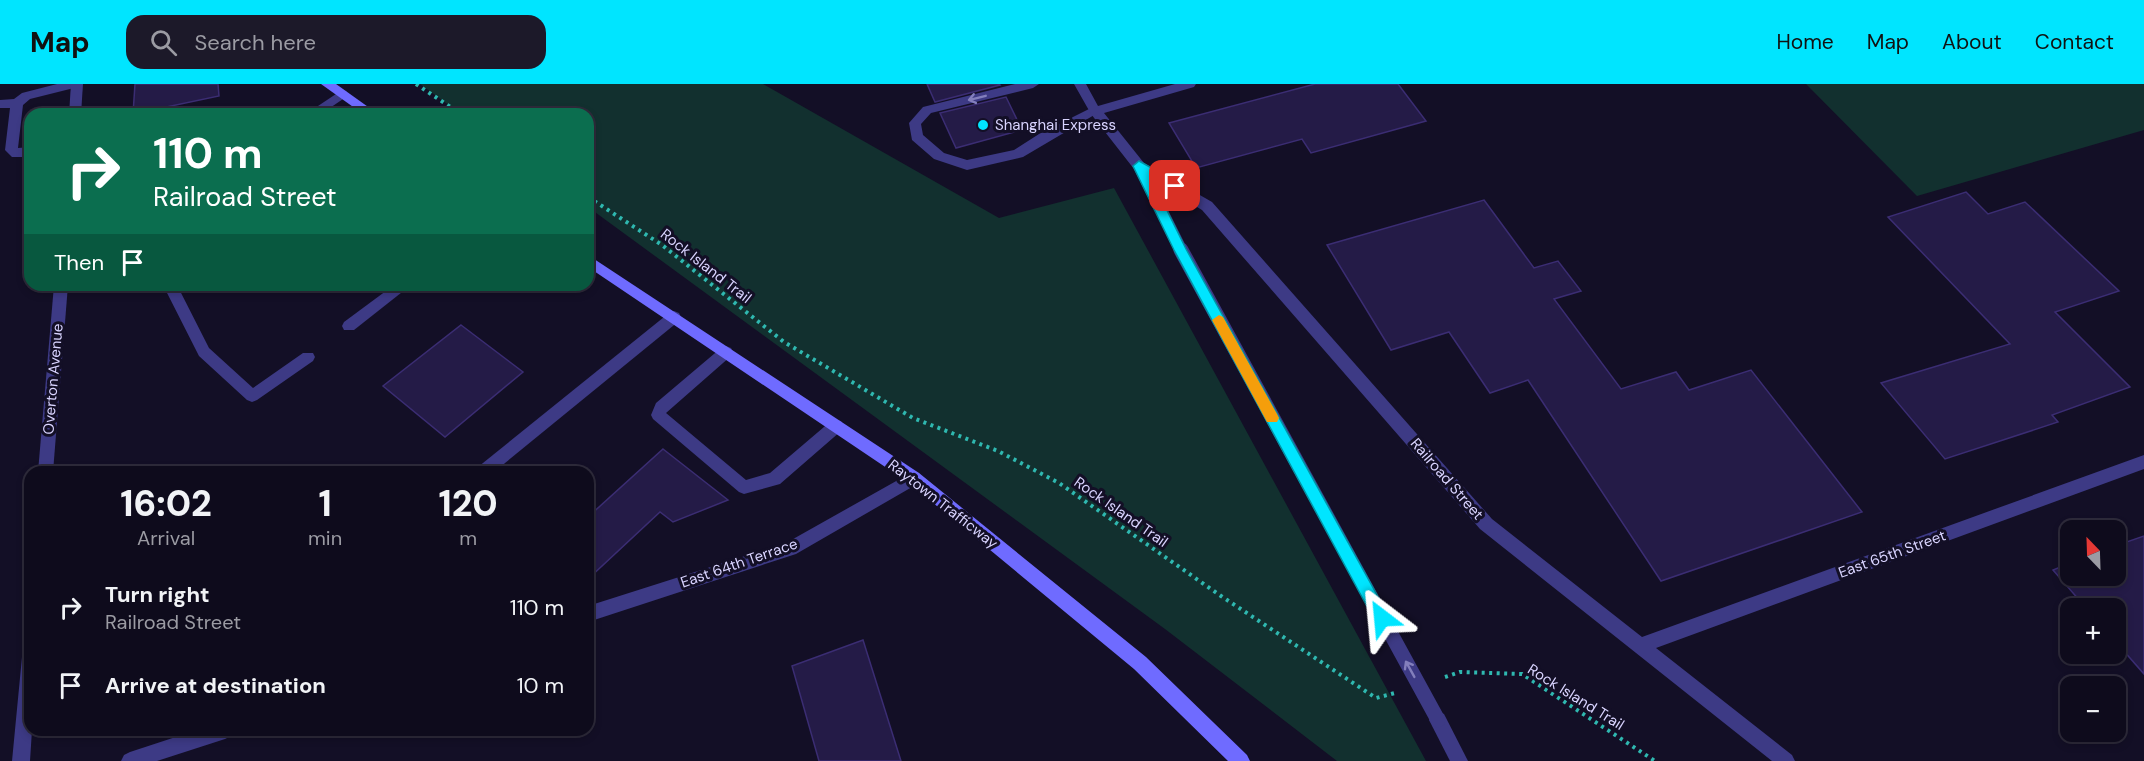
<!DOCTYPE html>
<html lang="en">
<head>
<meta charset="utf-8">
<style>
	body { margin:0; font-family:"DM Sans",sans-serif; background:#1c1929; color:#f1f3f6; height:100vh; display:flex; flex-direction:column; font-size:22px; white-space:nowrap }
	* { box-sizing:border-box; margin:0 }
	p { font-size:20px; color:#9b9ba3 }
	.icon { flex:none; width:33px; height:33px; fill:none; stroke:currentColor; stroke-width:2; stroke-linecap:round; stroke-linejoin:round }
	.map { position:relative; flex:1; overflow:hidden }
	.side { position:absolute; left:24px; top:382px; width:570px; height:270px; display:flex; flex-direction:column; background:#0e0b1c; border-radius:18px; box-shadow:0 3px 9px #0003,0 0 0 2px #2e2b3b }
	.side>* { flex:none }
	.top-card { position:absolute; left:24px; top:24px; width:570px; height:183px; border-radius:18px; box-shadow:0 3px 9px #0003,0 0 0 2px #2e2b3b; background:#0b6e4f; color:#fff; overflow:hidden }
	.needle { width:39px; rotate:337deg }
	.tools { position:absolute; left:2060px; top:436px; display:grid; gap:12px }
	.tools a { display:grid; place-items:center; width:66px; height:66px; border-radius:12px; background:#0e0b1c; box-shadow:0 3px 9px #0003,0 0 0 2px #2e2b3b; font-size:30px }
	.pin { position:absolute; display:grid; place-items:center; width:51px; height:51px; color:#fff; margin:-26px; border-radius:12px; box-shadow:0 3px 9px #0006 }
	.me { position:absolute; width:66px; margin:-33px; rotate:331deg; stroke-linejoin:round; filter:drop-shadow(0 0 4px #0008) }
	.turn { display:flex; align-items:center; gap:21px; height:126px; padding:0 30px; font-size:27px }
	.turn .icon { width:78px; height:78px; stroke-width:2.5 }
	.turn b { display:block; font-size:42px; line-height:51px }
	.then { display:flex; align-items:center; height:57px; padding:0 30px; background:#0003; gap:12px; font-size:22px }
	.eta { display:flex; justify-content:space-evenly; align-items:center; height:102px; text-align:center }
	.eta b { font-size:36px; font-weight:800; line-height:42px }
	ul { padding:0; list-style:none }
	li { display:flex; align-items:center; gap:18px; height:78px; padding:0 30px }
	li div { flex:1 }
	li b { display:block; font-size:22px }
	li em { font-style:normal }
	header { display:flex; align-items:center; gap:36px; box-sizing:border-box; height:84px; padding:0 30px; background:#00e5ff; color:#111 }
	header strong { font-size:28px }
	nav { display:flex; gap:33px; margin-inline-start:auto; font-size:21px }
	.search { width:420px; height:54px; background:#1c1929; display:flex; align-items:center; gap:15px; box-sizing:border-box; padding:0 21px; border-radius:18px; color:#9b9ba3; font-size:22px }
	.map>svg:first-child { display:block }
	.green { fill:#12302f }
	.building { fill:#241b47; stroke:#3b2d73; stroke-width:1.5 }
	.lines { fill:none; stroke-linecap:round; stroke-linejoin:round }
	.path { stroke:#2fb8b0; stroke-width:4; stroke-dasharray:3 4.5; stroke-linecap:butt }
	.service { fill:#3d3a85; fill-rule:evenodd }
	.minor { fill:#3d3a85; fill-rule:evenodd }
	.secondary { fill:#6f6bff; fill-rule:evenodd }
	.minor-bridge { stroke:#3d3a85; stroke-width:15 }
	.oneway { stroke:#837fbc }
	.route { fill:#00e5ff; stroke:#0095a6; stroke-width:1.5 }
	.slow { fill:#f59e0b }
	.poi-dot { fill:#00e5ff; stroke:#130f26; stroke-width:2 }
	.labels { text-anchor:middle; stroke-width:6; stroke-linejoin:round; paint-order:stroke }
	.poi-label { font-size:15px; fill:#d9d4ff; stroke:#130f26; text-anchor:start }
	.street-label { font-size:15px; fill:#d9d4ff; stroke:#130f26 }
</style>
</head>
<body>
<header>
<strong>Map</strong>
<div class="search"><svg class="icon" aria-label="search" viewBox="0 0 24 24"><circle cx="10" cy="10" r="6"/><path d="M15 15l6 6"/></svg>Search here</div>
<nav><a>Home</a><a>Map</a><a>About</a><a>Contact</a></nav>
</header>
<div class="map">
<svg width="2144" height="677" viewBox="0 0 2144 677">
	<rect width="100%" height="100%" fill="#130f26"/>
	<g class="green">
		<path d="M420 0H763L999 134 1114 104 1426 677H1337L1165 545 588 123V30H461Z"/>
		<path d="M1806 0H2144V46L1917 112Z"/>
	</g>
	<g class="building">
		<path d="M135 0H218L219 12 133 30Z"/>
		<path d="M927 0H999L1000 1 935 18Z"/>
		<path d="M1315 0H1398L1426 37 1311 69 1302 55 1196 84 1169 39Z"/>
		<path d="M1006 13 1022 46 956 64 940 29Z"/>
		<path d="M1966 108 1988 130 2025 118 2119 207 2055 228 2130 303 2052 331 2058 338 1945 375 1881 299 2010 260 1888 133Z"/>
		<path d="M1484 116 1534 184 1558 177 1581 207 1554 215 1621 305 1676 288 1689 306 1751 286 1862 428 1661 497 1528 296 1490 309 1449 248 1391 266 1327 161Z"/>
		<path d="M461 241 523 288 445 353 383 302Z"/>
		<path d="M663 365 728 416 673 438 660 428 588 495V433Z"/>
		<path d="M2144 452V590L2115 557V525H2087L2053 486 2070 479V492H2115V462Z"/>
		<path d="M863 556 901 677H819L792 582Z"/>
	</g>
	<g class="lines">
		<g class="path">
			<path d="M416 0 461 30"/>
			<path d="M588 113 662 161 784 258 913 334 998 367 1059 399 1221 512 1376 614 1395 609"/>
			<path d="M1445 593 1460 588 1522 590 1655 677"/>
		</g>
		<g class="service">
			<path d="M57 0H80L78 3 30 15 23 21 18 64 30 63V73H12L5 66 10 24H0V16L14 15 22 9Z"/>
			<path d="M1015 0H1039L1033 4 931 29 921 40 923 51 944 69 967 76 1014 66 1039 50 1091 24 1095 23 1101 27 1023 73 967 86 934 75 912 56 909 39 923 23Z"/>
			<path d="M342 6 346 7 348 10 346 13 321 30H306Z"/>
			<path d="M163 201H177L209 264 253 304 303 269H313L315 273 313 277 257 316 252 318 247 316 199 272Z"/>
			<path d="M394 201H411L354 246H344L342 242 344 238Z"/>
			<path d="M674 227 679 229 681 233 679 237 494 388H476L478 383 669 229Z"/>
			<path d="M726 262 731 264 733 268 731 272 666 329 746 396 770 389 831 337 836 336 841 337 844 342 841 347 780 400 744 410 739 408 653 335 651 331 656 319 721 264Z"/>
		</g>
		<g class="minor">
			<path d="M71 0H83L81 30H69Z"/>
			<path d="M1074 0H1086L1098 22 1175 0H1196L1194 3 1104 29 1144 79 1212 118 1492 435 1642 553 2144 371V385L1656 564 1792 671 1795 677H1772L1480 445 1202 126 1153 96 1188 166 1186 170H1176L1134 85 1091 30Z"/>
			<path d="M54 201H68L53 388H38Z"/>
			<path d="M914 387 919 389 922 394 919 399 796 470 588 538V522L786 459Z"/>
			<path d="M30 565V646H32L30 677H12L22 573 24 567Z"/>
			<path d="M1438 627 1444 630 1468 677H1450L1429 636 1432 630Z"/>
			<path d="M197 646H234L231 652 225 655 157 677H121L124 671 130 668Z"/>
		</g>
		<g class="secondary">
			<path d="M321 0H336L378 30H363Z"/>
			<path d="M588 171 919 389 1146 573 1247 671 1250 677H1228L1134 585 909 399 588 183Z"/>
		</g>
		<path class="minor-bridge" d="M1181 166 1438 636"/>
	</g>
	<defs><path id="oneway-shaft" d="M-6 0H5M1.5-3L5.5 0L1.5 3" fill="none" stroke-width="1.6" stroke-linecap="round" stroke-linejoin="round" transform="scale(1.5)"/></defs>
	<g class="oneway">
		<use href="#oneway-shaft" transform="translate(977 14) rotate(166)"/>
		<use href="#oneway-shaft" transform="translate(1410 585) rotate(-119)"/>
	</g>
	<path class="route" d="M1139 77 1179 99 1181 102 1175 106 1151 94 1186 165 1387 529 1389 534 1387 539 1382 541 1376 539 1174 166 1133 82Z"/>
	<path class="slow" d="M1219 231 1223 233 1277 330 1279 334 1277 338H1267L1212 236Z"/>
	<circle class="poi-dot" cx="983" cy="41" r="6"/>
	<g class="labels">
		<g class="poi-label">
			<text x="995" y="46">Shanghai Express</text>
		</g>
		<g class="street-label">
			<text transform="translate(706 182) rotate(38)" y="5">Rock Island Trail</text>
			<text transform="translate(53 295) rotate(-85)" y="5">Overton Avenue</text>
			<text transform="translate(1447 395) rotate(49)" y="5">Railroad Street</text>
			<text transform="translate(943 420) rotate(38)" y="5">Raytown Trafficway</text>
			<text transform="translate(1121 428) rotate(35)" y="5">Rock Island Trail</text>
			<text transform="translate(1892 470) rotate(-20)" y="5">East 65th Street</text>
			<text transform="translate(739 479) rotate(-19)" y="5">East 64th Terrace</text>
			<text transform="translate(1576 613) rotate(32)" y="5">Rock Island Trail</text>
		</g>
	</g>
</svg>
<div class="tools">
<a><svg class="needle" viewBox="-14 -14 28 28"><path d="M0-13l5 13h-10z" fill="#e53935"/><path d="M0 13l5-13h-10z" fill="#9b9ba3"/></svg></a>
<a>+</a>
<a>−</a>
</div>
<div class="pin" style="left:1175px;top:102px;background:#d93025"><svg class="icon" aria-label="arrive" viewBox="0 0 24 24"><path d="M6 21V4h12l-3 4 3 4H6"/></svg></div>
<svg class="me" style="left:1382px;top:534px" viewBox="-20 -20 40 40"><path d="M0-17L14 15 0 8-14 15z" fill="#00e5ff" stroke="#fff" stroke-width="4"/></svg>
<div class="top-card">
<div class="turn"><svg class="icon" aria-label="right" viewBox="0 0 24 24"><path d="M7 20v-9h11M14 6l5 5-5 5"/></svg><div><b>110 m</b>Railroad Street</div></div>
<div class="then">Then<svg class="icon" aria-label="arrive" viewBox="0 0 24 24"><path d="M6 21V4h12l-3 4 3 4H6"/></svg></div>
</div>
<section class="side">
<div class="eta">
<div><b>16:02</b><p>Arrival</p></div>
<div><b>1</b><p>min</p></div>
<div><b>120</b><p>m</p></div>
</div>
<ul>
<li><svg class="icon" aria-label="right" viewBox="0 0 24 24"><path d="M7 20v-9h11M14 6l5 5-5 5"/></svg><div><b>Turn right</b><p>Railroad Street</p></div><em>110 m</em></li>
<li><svg class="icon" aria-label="arrive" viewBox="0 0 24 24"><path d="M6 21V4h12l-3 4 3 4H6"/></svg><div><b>Arrive at destination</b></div><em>10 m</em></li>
</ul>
</section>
</div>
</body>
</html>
